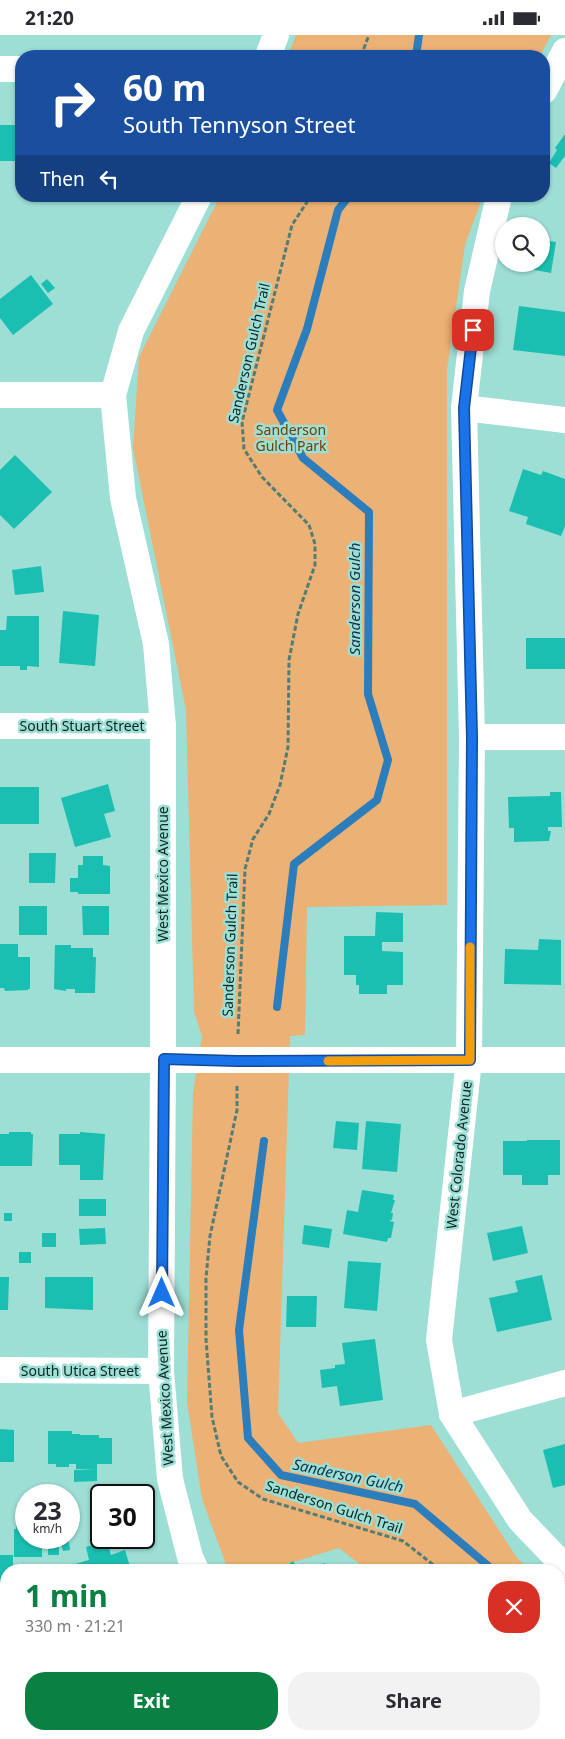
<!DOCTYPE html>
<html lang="en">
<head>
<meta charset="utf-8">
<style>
	body { margin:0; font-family:"Noto Sans",sans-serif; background:#f2f2f3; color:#2b2b33; height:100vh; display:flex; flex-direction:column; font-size:19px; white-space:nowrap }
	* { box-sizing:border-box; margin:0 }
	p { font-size:16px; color:#7c7c81 }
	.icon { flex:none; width:28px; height:28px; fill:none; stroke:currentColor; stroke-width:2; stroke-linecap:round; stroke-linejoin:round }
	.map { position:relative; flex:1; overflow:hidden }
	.drawer { position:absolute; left:0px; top:1529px; width:565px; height:176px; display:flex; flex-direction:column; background:#fff; border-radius:20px 20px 0 0; box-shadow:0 1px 4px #0004 }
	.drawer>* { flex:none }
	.top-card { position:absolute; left:15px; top:15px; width:535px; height:152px; border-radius:20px; box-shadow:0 1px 4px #0004; background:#1a4fa0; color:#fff; overflow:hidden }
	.fabs { position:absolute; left:495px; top:182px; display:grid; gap:10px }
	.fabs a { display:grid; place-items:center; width:55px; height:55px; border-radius:50%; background:#fff; box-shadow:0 1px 4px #0004; font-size:25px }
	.speed { position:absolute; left:15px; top:1449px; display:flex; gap:10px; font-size:25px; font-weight:700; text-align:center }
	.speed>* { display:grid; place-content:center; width:65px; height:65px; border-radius:50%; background:#fff; box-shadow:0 1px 4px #0004; line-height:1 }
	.speed small { font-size:12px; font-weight:400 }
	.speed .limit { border:2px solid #111; border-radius:8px; background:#fff; color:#111 }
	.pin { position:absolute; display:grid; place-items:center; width:42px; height:42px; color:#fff; margin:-21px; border-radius:10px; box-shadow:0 2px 8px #0006 }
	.me { position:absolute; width:55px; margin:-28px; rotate:0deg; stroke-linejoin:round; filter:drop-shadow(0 0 4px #0008) }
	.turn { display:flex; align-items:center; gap:18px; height:105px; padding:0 25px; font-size:22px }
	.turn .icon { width:65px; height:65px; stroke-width:2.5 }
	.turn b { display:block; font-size:35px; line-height:42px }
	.then { display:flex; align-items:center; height:48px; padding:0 25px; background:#0003; gap:10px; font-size:19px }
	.round { display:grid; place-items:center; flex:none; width:52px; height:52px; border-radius:20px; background:#f2f2f3 }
	.head { display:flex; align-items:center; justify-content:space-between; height:85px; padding:0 25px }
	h1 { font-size:30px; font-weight:700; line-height:38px; color:#0b8043 }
	.cta { display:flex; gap:10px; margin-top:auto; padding:10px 25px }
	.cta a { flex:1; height:58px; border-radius:20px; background:#0b8043; color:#fff; font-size:20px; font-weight:700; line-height:58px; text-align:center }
	.cta a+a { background:#f2f2f3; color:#2b2b33 }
	.status { display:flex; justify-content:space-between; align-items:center; height:35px; padding:0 25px; background:#fff; direction:ltr }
	.status svg { height:14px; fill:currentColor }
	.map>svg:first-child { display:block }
	.green { fill:#ecb174 }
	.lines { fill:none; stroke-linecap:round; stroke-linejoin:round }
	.stream { stroke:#2c7dbc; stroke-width:8 }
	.building { fill:#1bbfb2 }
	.path { stroke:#507d77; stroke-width:3; stroke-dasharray:5 2.5; stroke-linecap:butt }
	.minor { stroke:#fff; stroke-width:26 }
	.route-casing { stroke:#114b97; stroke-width:12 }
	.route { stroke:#1a73e8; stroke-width:9 }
	.slow { stroke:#f59e0b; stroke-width:9 }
	.labels { text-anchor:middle; stroke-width:5; stroke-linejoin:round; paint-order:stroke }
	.street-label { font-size:14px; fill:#0b2623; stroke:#9dded5 }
	.park-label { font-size:14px; fill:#6e4002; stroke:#9dded5 }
	.water-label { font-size:15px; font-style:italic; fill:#0f314b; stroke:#9dded5 }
</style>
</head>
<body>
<div class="status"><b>21:20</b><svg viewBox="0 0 49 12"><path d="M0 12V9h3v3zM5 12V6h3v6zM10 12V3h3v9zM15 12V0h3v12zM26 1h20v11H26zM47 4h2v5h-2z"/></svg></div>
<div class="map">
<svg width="565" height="1704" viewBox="0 0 565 1704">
	<rect width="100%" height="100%" fill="#9dded5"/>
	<g class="green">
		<path d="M296 0H551L540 21H288Z"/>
		<path d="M220 161H483L465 210 447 335V870L307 872 305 1000 290 1001 278 1378 298 1408 431 1390 517 1523 530 1535H367L339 1513 268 1535H228L202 1464 187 1367 193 1058 202 1001 194 977 186 675 133 413 139 322Z"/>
		<path d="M559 1562 565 1568V1704H518L515 1699H559Z"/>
	</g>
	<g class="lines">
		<g class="stream">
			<path d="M416 21 419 0"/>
			<path d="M277 972 294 829 377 765 388 725 368 659 369 477 303 423 277 375 307 294 338 175 349 161"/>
			<path d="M264 1106 239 1295 248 1403 281 1440 415 1469 493 1535"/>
			<path d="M559 1590 565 1595"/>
		</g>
	</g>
	<g class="building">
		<rect x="0" y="90" width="21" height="36"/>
		<path d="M565 99V121L556 133 549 128 557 115 555 113Z"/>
		<path d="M541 205 556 207 551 238 524 233V229H541Z"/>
		<path d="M31 240 53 269 13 300 0 283V264Z"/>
		<path d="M47 244 55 253 48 258 41 249Z"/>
		<path d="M519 271 565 277V321L513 315Z"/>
		<path d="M15 420 52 457 14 494 0 480V435Z"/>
		<path d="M523 434 541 440 543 436 565 444V491L561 501 526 489 528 482 509 476Z"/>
		<path d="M41 531 44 557 15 560 12 535Z"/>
		<path d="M63 576 99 580 95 631 59 628Z"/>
		<path d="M7 581H39V632L27 631V635H20V631H0V595H6Z"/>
		<rect x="526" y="603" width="39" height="31"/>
		<path d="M108 749 115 776 104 779 111 802 75 812 61 763Z"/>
		<rect x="0" y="752" width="39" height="37"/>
		<path d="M550 757H561L562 792H548V796H551L549 806 514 807V793H509L508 762 550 761Z"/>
		<path d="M29 818H56L55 848H29Z"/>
		<path d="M83 821H103V830L110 831V859H78V857H70V843H78V830H83Z"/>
		<rect x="19" y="871" width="28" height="29"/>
		<path d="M82 871H109V900H83Z"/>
		<path d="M376 877 403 878V907H382V916L403 917V950H387V959H359V950H356V940H344V901H375Z"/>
		<path d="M539 904 561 905V950L504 949 505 914 538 915Z"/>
		<path d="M0 909H18V922H30V954H28V955L5 956 4 953H0Z"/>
		<path d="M55 910H71V913H93V922H96L95 958H75V954H66V956L54 954Z"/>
		<path d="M336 1086 359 1088 357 1115 333 1113Z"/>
		<path d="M366 1086 401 1089 397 1137 362 1134Z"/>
		<path d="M9 1097H31V1099H33L32 1131H0V1099H9Z"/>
		<path d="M80 1097 105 1099 103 1145H80V1130H59V1099H80Z"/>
		<path d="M527 1105H560V1140H548V1150H522V1140H503V1106H527Z"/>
		<path d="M362 1155 394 1160 393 1165H395L391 1178H393L392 1185H390V1186L394 1187 391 1203H388L387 1207 343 1199 347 1175 358 1177Z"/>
		<rect x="79" y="1164" width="27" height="17"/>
		<rect x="4" y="1178" width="8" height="8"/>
		<path d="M304 1190 332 1194 329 1213 302 1209Z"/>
		<path d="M522 1191 528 1218 493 1226 487 1198Z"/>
		<path d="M105 1193 106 1209 80 1210 79 1194Z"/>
		<rect x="42" y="1198" width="14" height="14"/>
		<rect x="19" y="1217" width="12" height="11"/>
		<path d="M348 1226 381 1228 377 1276 344 1273Z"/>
		<path d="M542 1240 552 1285 497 1297 489 1263 518 1257 515 1246Z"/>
		<path d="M0 1242H9L8 1275H0Z"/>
		<path d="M45 1242H93V1275L45 1273Z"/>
		<path d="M287 1261H317L316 1292H286Z"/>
		<path d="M375 1304 383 1365 340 1371 337 1351 322 1353 320 1335 335 1333V1330L345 1329 342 1308Z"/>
		<path d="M0 1394 14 1395V1427H0Z"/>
		<path d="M48 1396H72V1399H80V1400H99V1403H112V1429H97V1446L74 1447V1435L95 1434H76V1429H69V1432H56V1429H48Z"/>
		<path d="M565 1409V1450L553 1453 543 1415Z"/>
		<rect x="94" y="1471" width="7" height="9"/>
		<path d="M16 1486H26V1502H42V1522H14V1494H16Z"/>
		<path d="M59 1504V1520H48V1505Z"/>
		<path d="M107 1506 111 1520 125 1515 131 1535H62L61 1533 89 1525 86 1512Z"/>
		<path d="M69 1507 70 1515 63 1516 61 1508Z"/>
		<path d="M0 1520H13V1532H15V1535H6V1570H0Z"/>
		<path d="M293 1526 299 1535H280Z"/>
		<path d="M325 1528 327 1534 306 1535Z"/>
		<rect x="0" y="1693" width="6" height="11"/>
		<rect x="35" y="1699" width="65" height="5"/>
		<path d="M136 1699H195L197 1704H138Z"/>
		<path d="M399 1699H423L427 1704H392Z"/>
	</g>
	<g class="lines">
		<g class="path">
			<path d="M361 21 369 0"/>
			<path d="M238 999 245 834 253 804 269 779 280 750 288 712 289 625 298 579 315 530V509L309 490 262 442 244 414 242 387 292 190 311 161"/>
			<path d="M237 1051V1075L210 1201 206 1243V1304L212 1382 221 1421 238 1447 263 1464 403 1506 440 1535"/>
			<path d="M559 1647 565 1656"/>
		</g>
		<g class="minor">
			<path d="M268 21 276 0"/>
			<path d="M0 34H21"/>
			<path d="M544 56 565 16"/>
			<path d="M499 161 477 256 464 373 472 702 469 1025 439 1305 452 1379 520 1485 565 1532"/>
			<path d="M0 360H113"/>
			<path d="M464 373 565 385"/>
			<path d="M0 691H163"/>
			<path d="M472 702H565"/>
			<path d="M0 1025H565"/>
			<path d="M0 1335 161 1336"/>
			<path d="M452 1379 565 1348"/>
			<path d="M196 1535 190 1522 170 1444 161 1336 163 1024V691L156 609 123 463 113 360 131 296 199 161"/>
			<path d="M0 1630H6"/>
			<path d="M304 1699 308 1704"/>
		</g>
	</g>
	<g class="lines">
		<g class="route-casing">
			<path id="route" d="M162 1258 164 1024 237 1026 470 1025 472 702 464 373 473 295"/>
		</g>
		<use href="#route" class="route"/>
		<path class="slow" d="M328 1026 470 1025V912"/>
	</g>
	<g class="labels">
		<g class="street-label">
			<text transform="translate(249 318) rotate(-77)" y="5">Sanderson Gulch Trail</text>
			<text x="82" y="696">South Stuart Street</text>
			<text transform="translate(163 839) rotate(-90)" y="5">West Mexico Avenue</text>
			<text transform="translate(230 910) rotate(-88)" y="5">Sanderson Gulch Trail</text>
			<text transform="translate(459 1120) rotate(-84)" y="5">West Colorado Avenue</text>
			<text x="80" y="1341">South Utica Street</text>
			<text transform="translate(165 1363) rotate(-93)" y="5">West Mexico Avenue</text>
			<text transform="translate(334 1472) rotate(18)" y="5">Sanderson Gulch Trail</text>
		</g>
		<g class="park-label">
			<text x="291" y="400">Sanderson<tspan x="291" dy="16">Gulch Park</tspan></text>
		</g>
		<g class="water-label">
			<text transform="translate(355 564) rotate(-90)" y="5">Sanderson Gulch</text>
			<text transform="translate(348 1441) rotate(12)" y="5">Sanderson Gulch</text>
		</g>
	</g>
</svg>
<div class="fabs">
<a><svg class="icon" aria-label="search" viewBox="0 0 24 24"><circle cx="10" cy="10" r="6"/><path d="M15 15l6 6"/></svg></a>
</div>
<div class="speed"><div>23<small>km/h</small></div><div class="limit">30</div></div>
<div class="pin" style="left:473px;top:295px;background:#d93025"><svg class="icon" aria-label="arrive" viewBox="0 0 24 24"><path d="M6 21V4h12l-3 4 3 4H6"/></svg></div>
<svg class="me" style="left:162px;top:1258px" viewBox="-20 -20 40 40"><path d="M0-17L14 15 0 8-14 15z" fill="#1a73e8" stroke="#fff" stroke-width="4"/></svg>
<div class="top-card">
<div class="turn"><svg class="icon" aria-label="right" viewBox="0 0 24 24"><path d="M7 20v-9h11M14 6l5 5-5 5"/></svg><div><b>60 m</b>South Tennyson Street</div></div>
<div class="then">Then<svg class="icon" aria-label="left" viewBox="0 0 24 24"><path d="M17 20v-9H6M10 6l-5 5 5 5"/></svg></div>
</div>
<section class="drawer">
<div class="head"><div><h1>1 min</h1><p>330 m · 21:21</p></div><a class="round" style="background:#d93025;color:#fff"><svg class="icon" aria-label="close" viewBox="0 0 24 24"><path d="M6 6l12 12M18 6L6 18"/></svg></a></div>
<div class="cta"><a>Exit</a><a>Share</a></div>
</section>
</div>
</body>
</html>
